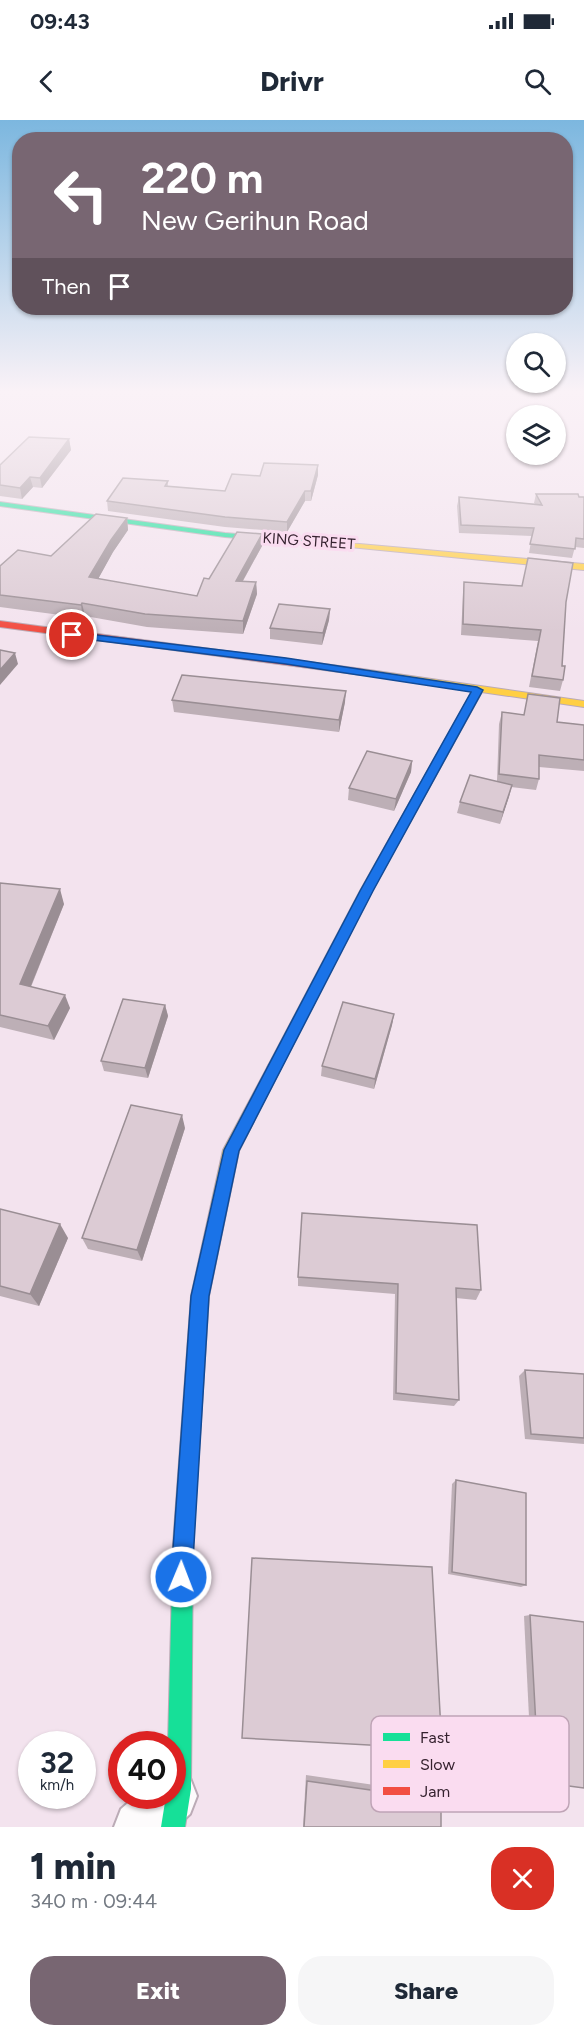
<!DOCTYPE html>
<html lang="en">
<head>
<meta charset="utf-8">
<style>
	body { margin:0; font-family:Figtree,sans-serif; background:#f6f6f7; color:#1f2937; height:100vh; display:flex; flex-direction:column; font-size:22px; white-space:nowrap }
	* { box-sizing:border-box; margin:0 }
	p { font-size:20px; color:#747a83 }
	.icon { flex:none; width:33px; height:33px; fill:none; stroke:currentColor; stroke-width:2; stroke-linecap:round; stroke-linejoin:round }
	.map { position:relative; height:1707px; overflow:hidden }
	.side { display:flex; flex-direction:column; background:#fff; flex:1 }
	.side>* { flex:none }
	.top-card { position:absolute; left:12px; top:12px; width:561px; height:183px; border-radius:24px; box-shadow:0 2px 4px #0004; background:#786672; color:#fff; overflow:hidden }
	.controls { position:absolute; left:506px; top:213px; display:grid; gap:12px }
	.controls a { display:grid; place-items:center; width:60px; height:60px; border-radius:50%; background:#fff; box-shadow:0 2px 4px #0004; font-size:30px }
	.speed { position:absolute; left:18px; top:1611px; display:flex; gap:12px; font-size:30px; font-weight:700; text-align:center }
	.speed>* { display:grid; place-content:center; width:78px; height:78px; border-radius:50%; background:#fff; box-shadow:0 2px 4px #0004; line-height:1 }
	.speed small { font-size:15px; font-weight:400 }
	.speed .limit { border:9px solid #d22; background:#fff; color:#111 }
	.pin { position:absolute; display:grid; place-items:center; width:51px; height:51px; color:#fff; margin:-26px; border:3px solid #fff; border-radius:50%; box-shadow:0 2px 6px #0007 }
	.me { position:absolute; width:66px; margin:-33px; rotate:1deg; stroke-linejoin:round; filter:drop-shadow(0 0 4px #0008) }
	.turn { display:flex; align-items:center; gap:21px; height:126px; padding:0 30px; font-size:27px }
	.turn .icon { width:78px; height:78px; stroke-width:2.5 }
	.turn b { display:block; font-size:42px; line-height:51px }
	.then { display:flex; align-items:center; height:57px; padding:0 30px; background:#0003; gap:12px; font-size:22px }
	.round { display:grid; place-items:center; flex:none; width:63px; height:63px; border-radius:24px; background:#f6f6f7 }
	.summary { display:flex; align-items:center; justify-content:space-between; height:102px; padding:0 30px }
	h1 { font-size:36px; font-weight:800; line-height:45px }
	.primary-button { display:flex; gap:12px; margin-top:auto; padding:12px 30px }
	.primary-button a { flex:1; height:69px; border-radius:24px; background:#786672; color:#fff; font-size:24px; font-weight:800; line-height:69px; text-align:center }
	.primary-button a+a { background:#f6f6f7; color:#1f2937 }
	.status { display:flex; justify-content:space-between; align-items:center; height:42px; padding:0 30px; background:#fff; direction:ltr }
	.status svg { height:16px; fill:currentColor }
	header { display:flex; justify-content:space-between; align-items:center; height:78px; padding:0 30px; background:#fff; font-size:27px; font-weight:800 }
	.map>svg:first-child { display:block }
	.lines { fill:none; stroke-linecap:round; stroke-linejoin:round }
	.street-casing { stroke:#bbabb6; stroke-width:4 }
	.fast-casing { stroke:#bbabb6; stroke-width:2 }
	.slow-casing { stroke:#bbabb6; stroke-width:2 }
	.jam-casing { stroke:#bbabb6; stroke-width:2 }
	.street { fill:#fdfbfc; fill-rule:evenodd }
	.fast { fill:#16e098; fill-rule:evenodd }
	.slow { fill:#ffcf43; fill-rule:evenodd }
	.jam { fill:#f24e42; fill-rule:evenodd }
	.wall { fill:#bdafb6 }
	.shaded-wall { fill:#9a8e94 }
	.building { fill:#dccbd4; stroke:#9a8e94; stroke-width:1.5 }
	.route { fill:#1a73e8; stroke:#114b97; stroke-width:1.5 }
	.labels { text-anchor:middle; stroke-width:6; stroke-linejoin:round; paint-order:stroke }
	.far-street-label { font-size:15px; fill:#35222f; stroke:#fadcf0 }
	.key { fill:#fadcf0; stroke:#bfa4b6; stroke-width:1.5 }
	.key-label { font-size:16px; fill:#35222f }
</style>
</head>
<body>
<div class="status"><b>09:43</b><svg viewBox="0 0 49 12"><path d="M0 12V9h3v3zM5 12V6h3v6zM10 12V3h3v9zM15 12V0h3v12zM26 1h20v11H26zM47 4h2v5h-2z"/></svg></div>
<header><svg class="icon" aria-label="back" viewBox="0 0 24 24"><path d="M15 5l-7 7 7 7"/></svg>Drivr<svg class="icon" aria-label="search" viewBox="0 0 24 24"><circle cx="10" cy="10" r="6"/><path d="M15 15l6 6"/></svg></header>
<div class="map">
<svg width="584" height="1707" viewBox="0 0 584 1707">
	<rect width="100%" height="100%" fill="#f3e3ee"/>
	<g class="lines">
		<g class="street-casing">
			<path id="street" d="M172 1651 190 1658 197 1676 190 1694 176 1707H114L121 1689 136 1676H172Z"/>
		</g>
		<g class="fast-casing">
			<g id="fast">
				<path d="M0 382 225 413 329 421 333 423 329 425 225 417 0 386Z"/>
				<path d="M478 567 483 570 372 771 279 952 274 954 269 952 267 948 269 944 360 771 473 570Z"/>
				<path d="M183 1415 190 1418 193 1425 191 1669 185 1707H161L166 1676H172V1624H168L173 1425 176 1418Z"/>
			</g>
		</g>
		<g class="slow-casing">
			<g id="slow">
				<path d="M326 421 584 444V450L329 425 325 423Z"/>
				<path d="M362 549 584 581V587L359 554V550Z"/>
				<path d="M274 942 279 944 281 948 239 1031 209 1176 193 1425 190 1432 183 1435 176 1432 173 1425 191 1176 223 1030 269 944Z"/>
			</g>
		</g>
		<g class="jam-casing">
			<path id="jam" d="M0 501 362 549 367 552 362 555 0 507Z"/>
		</g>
		<use href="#street" class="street"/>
		<use href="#fast" class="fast"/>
		<use href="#slow" class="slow"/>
		<use href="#jam" class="jam"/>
	</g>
	<g class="wall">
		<path d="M69 319 71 330 42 368 33 367 22 379 0 376V377V345Z"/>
		<path d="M318 345V355L311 381H305L287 412 225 407 108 391 107 381 168 361V366L225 371 260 356Z"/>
		<path d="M536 374 584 377V428L575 427 572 438 529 433 532 416 459 413 457 386 459 377 535 384 534 383Z"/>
		<path d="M127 398 128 410 113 432 98 459 197 476 209 459 262 414V426L243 461 256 462 257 474 243 514 147 507 85 496 83 498 0 487V446L51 436Z"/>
		<path d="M464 462 566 482 562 546 563 560 560 571 529 567 538 521 461 515 463 473Z"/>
		<path d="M330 489 329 500 322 525 270 519V508Z"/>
		<path d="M528 574 557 602 584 605V651L539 647V659L536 670 511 667 500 704 457 693 460 682 497 661 499 604 502 592 524 595Z"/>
		<path d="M172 580 345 582 339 612 174 592Z"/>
		<path d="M412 641 411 652 394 691 348 680 349 668Z"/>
		<path d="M0 763 64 784 31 867 70 888 54 920 0 907Z"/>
		<path d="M165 885 168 896 148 958 104 951 101 941Z"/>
		<path d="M394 894 392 905 374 969 321 956 322 946Z"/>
		<path d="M185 1008 142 1141 88 1129 82 1118Z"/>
		<path d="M0 1089 68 1118 39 1186 0 1176Z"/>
		<path d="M298 1157 481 1170 476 1180 456 1178 459 1280 454 1286 393 1280 395 1174 298 1166Z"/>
		<path d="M525 1250 584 1254V1324L525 1319 519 1256Z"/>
		<path d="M456 1360 526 1465 521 1467 448 1454 452 1364Z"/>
		<path d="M530 1495 539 1662 532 1658 524 1496Z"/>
		<path d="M306 1655 436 1674 441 1680V1707H303Z"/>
	</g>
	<g class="shaded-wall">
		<path d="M69 319 71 330 42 368 40 358Z"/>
		<path d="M318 345V355L311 381V371Z"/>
		<path d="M30 357 33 367 22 379 20 368Z"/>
		<path d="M305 371V381L287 412V402Z"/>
		<path d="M127 398 128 410 113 432 92 470 89 457 111 420Z"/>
		<path d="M262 414V426L236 473V461Z"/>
		<path d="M256 462 257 474 243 514V501Z"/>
		<path d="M82 483 85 496 83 498 81 485Z"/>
		<path d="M330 489 329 500 322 525 323 513Z"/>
		<path d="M15 533 18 544 0 565V550Z"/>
		<path d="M346 571 345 582 339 612V600Z"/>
		<path d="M412 641 411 652 394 691 396 679Z"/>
		<path d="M512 665 509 677 500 704 503 692Z"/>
		<path d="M60 769 64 784 26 878 20 864Z"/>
		<path d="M65 875 70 888 54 920 48 906Z"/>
		<path d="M165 885 168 896 148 958 145 948Z"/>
		<path d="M394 894 392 905 374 969 375 959Z"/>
		<path d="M182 995 185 1008 142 1141 137 1130Z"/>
		<path d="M60 1104 68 1118 39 1186 30 1174Z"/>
	</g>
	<g class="building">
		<path d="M29 317 69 319 40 358 30 357 20 368 0 365V345Z"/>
		<path d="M264 343 318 345 311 371H305L287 402 225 397 107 381 123 358 168 361 165 366 225 371 232 354 260 356Z"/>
		<path d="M536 374H578L579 377H584V419L576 418 575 429 530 424 534 408 461 405 459 377 542 385Z"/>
		<path d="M96 394 127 398 111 420 89 457 197 476 204 458 209 459 237 412 262 414 236 461 256 462 243 501 145 494 82 483 81 485 0 475V446L18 430 51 436Z"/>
		<path d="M528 438 573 443 566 482 562 546H565L563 560 532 556 541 510 463 504 464 462 522 466Z"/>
		<path d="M279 484 330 489 323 513 270 508Z"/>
		<path d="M0 530 15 533 0 550Z"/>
		<path d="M182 555 346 571 339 600 172 580Z"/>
		<path d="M528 574 560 578 557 602 584 605V640L539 635V659L499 654 502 592 524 595Z"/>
		<path d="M367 631 412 641 396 679 349 668Z"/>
		<path d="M470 655 512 665 503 692 460 682Z"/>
		<path d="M0 763 60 769 20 864 65 875 48 906 0 895Z"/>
		<path d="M123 879 165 885 145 948 101 941Z"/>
		<path d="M343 882 394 894 375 959 322 946Z"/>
		<path d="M131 985 182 995 137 1130 82 1118Z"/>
		<path d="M0 1089 60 1104 30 1174 0 1166Z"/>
		<path d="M302 1093 477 1105 481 1170 456 1168 459 1280 396 1273 398 1164 298 1157Z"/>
		<path d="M525 1250 584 1254V1318L531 1314Z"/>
		<path d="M456 1360 526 1373V1465L452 1452Z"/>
		<path d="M252 1438 432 1447 442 1629 242 1618Z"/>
		<path d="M530 1495 584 1502V1668L539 1662Z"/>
		<path d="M307 1661 441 1680V1707H304Z"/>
	</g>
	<linearGradient id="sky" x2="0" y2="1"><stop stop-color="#7cb7df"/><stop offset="0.53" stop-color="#faf2f7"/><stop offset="1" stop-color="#faf2f7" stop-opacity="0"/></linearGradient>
	<rect width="584" height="512" fill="url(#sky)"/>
	<path class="route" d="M72 512 286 538 477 567 483 570 373 771 239 1031 209 1176 192 1457 189 1464 181 1468 174 1464 171 1457 191 1176 224 1030 360 771 471 572 286 544 69 517V513Z"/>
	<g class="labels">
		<g class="far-street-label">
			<text transform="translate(309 421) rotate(4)" y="5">KING STREET</text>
		</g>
	</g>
	<rect x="371" y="1596" width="198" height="96" rx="9" class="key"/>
	<rect x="383" y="1613" width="27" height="8" fill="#16e098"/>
	<rect x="383" y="1640" width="27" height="8" fill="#ffcf43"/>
	<rect x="383" y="1667" width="27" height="8" fill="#f24e42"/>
	<g class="key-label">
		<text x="420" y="1623">Fast</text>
		<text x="420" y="1650">Slow</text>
		<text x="420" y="1677">Jam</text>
	</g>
</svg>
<div class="controls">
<a><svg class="icon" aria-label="search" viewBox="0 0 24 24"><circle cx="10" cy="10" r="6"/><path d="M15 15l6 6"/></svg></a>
<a><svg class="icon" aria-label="layers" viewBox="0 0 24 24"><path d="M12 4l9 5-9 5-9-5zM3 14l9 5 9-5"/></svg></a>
</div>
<div class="speed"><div>32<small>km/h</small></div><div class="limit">40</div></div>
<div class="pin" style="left:72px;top:515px;background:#d93025"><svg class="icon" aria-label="arrive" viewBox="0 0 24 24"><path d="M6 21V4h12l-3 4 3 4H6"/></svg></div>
<svg class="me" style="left:181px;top:1457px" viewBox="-20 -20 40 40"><circle r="17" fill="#1a73e8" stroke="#fff" stroke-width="3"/><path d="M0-11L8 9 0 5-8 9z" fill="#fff"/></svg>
<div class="top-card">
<div class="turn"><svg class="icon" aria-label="left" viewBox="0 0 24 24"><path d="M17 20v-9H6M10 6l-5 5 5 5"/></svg><div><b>220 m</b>New Gerihun Road</div></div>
<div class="then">Then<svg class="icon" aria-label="arrive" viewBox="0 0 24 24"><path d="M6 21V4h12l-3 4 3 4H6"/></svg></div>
</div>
</div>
<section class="side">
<div class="summary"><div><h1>1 min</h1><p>340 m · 09:44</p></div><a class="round" style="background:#d93025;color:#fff"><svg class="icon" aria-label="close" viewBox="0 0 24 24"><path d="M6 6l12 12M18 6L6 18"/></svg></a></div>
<div class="primary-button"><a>Exit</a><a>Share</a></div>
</section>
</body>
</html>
